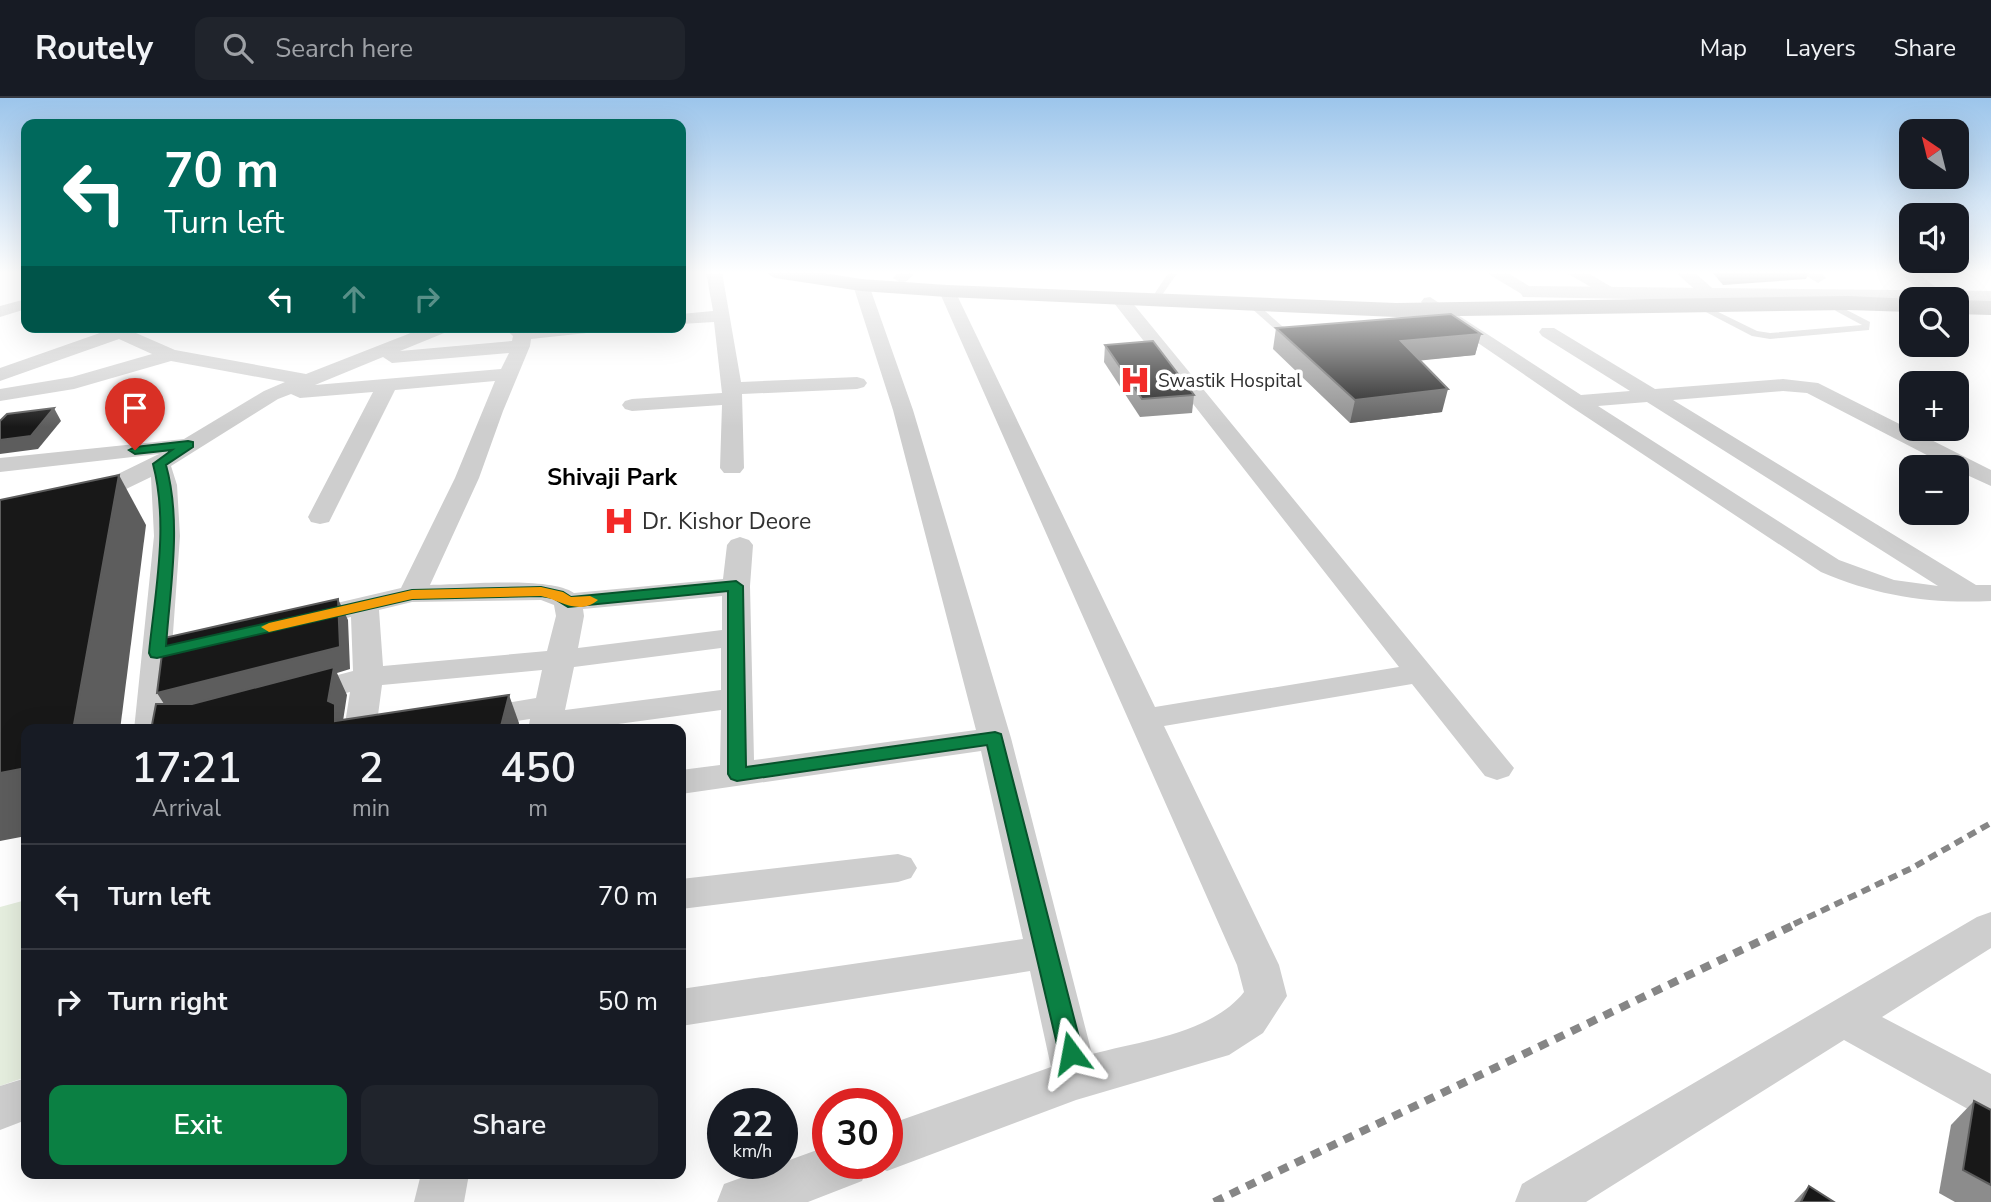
<!DOCTYPE html>
<html lang="en">
<head>
<meta charset="utf-8">
<style>
	body { margin:0; font-family:"Nunito Sans",sans-serif; background:#20242c; color:#f1f3f6; height:100vh; display:flex; flex-direction:column; font-size:26px; white-space:nowrap }
	* { box-sizing:border-box; margin:0 }
	p { font-size:23px; color:#9ea1a6 }
	.icon { flex:none; width:38px; height:38px; fill:none; stroke:currentColor; stroke-width:2; stroke-linecap:round; stroke-linejoin:round }
	.map { position:relative; flex:1; overflow:hidden }
	.details { position:absolute; left:21px; top:626px; width:665px; height:455px; display:flex; flex-direction:column; background:#171b24; border-radius:14px; box-shadow:0 7px 28px #0002 }
	.details>* { flex:none }
	.banner { position:absolute; left:21px; top:21px; width:665px; height:214px; border-radius:14px; box-shadow:0 7px 28px #0002; background:#00695c; color:#fff; overflow:hidden }
	.needle { width:46px; rotate:325deg }
	.controls { position:absolute; left:1899px; top:21px; display:grid; gap:14px }
	.controls a { display:grid; place-items:center; width:70px; height:70px; border-radius:14px; background:#171b24; box-shadow:0 7px 28px #0002; font-size:35px }
	.speed { position:absolute; left:707px; top:990px; display:flex; gap:14px; font-size:35px; font-weight:700; text-align:center }
	.speed>* { display:grid; place-content:center; width:91px; height:91px; border-radius:50%; background:#171b24; box-shadow:0 7px 28px #0002; line-height:1 }
	.speed small { font-size:18px; font-weight:400 }
	.speed .limit { border:10px solid #d22; background:#fff; color:#111 }
	.pin { position:absolute; display:grid; place-items:center; width:60px; height:60px; color:#fff; margin:-72px -30px; border-radius:50% 50% 50% 0; rotate:-45deg; box-shadow:0 0 7px #0007 }
	.pin .icon { rotate:45deg }
	.me { position:absolute; width:77px; margin:-38px; rotate:347deg; stroke-linejoin:round; filter:drop-shadow(0 0 5px #0008) }
	.turn { display:flex; align-items:center; gap:24px; height:147px; padding:0 28px; font-size:32px }
	.turn .icon { width:91px; height:91px; stroke-width:2.5 }
	.turn b { display:block; font-size:49px; line-height:60px }
	.lanes { display:flex; align-items:center; height:66px; padding:0 28px; background:#0003; justify-content:center; gap:35px; direction:ltr }
	.lanes .off { opacity:.35 }
	.eta { display:flex; justify-content:space-evenly; align-items:center; height:119px; text-align:center }
	.eta b { font-size:42px; font-weight:600; line-height:49px }
	.action { display:flex; gap:14px; margin-top:auto; padding:14px 28px }
	.action a { flex:1; height:80px; border-radius:14px; background:#0b8043; color:#fff; font-size:28px; font-weight:600; line-height:80px; text-align:center }
	.action a+a { background:#20242c; color:#f1f3f6 }
	ul { padding:0; list-style:none }
	li { display:flex; align-items:center; gap:21px; height:105px; padding:0 28px; border-top:2px solid #363941 }
	li div { flex:1 }
	li b { display:block; font-size:26px }
	li em { font-style:normal }
	header { display:flex; align-items:center; gap:42px; box-sizing:border-box; height:98px; padding:0 35px; background:#171b24; border-bottom:2px solid #363941 }
	header strong { font-size:33px }
	nav { display:flex; gap:38px; margin-inline-start:auto; font-size:24px }
	.search { width:490px; height:63px; background:#20242c; display:flex; align-items:center; gap:18px; box-sizing:border-box; padding:0 24px; border-radius:14px; color:#9ea1a6; font-size:26px }
	.map>svg:first-child { display:block }
	.green { fill:#e6efdf }
	.lines { fill:none; stroke-linecap:round; stroke-linejoin:round }
	.service { fill:#cecece; fill-rule:evenodd }
	.minor { fill:#cecece; fill-rule:evenodd }
	.tertiary { fill:#cecece; fill-rule:evenodd }
	.primary { fill:#a9a9a9; fill-rule:evenodd }
	.rail-far1 { stroke:#868686; stroke-width:6; stroke-dasharray:9 6; stroke-linecap:butt }
	.rail { stroke:#868686; stroke-width:8; stroke-dasharray:10 8; stroke-linecap:butt }
	.wall { fill:#8c8c8c }
	.shaded-wall { fill:#5d5d5d }
	.building { fill:#181818; stroke:#5d5d5d; stroke-width:2 }
	.route { fill:#0b8043; stroke:#07532c; stroke-width:2 }
	.slow { fill:#f59e0b }
	.labels { text-anchor:middle; stroke-width:7; stroke-linejoin:round; paint-order:stroke }
	.far-poi-label { font-size:19px; fill:#313131; stroke:#fff; text-anchor:start }
	.poi-label { font-size:23px; fill:#313131; stroke:#fff; text-anchor:start }
	.far-district-label { font-size:24px; font-weight:bold; fill:#000; stroke:#fff }
</style>
</head>
<body>
<header>
<strong>Routely</strong>
<div class="search"><svg class="icon" aria-label="search" viewBox="0 0 24 24"><circle cx="10" cy="10" r="6"/><path d="M15 15l6 6"/></svg>Search here</div>
<nav><a>Map</a><a>Layers</a><a>Share</a></nav>
</header>
<div class="map">
<svg width="1991" height="1104" viewBox="0 0 1991 1104">
	<rect width="100%" height="100%" fill="#fff"/>
	<path class="green" d="M26 802V979L0 988V809Z"/>
	<g class="lines">
		<g class="service">
			<path d="M1169 174H1178L1162 197H1156L1155 195Z"/>
			<path d="M1250 205H1256L1282 228 1302 235 1297 238 1276 232 1250 209Z"/>
			<path d="M1839 208 1870 224 1869 232 1770 241 1752 238 1702 212 1710 210 1757 233 1770 235 1862 227 1836 213 1834 211Z"/>
		</g>
		<g class="minor">
			<path d="M706 174H722L741 284 857 279 864 281 867 285 864 289 857 291 742 296 744 370 740 375H724L720 370 722 307 632 313 625 311 622 307 625 303 632 301 722 295 714 224 681 226V216L713 213Z"/>
			<path d="M898 174H916L907 183 901 185 893 180Z"/>
			<path d="M1485 174H1506L1539 194 1537 198H1525Z"/>
			<path d="M1565 174H1586L1622 195 1614 200 1608 199Z"/>
			<path d="M1675 174H1694L1720 197 1712 202 1706 201Z"/>
			<path d="M1800 174H1820L1826 180 1818 185Z"/>
			<path d="M1898 174H1917L1945 197 1940 201H1931Z"/>
			<path d="M861 182 869 187 913 312 1011 640 1092 956C1141 943 1212 935 1244 894L1237 867 939 193 941 189H953L955 193 1155 609 1399 569 1114 205 1112 201 1114 197H1126L1514 670 1509 678 1497 682 1485 678 1412 586 1164 628 1279 867 1287 898 1263 935 1229 957 1076 1002 887 1073 870 1066H887V1027L1051 969 1030 873 681 928V891L1023 841 981 653 681 696V672L720 667 721 612 574 632H528L530 621 477 629 466 626 461 619 466 612 536 600 542 572 382 587 376 632H344L350 594 304 606 293 603 288 596 293 589 353 573 351 519 304 530 294 527 290 521 294 515 401 490 455 380 495 283 395 292 329 424 320 426 311 424 308 419 373 294 300 300 291 296 278 301 171 368 177 387 180 438 166 632H134L154 438 151 379 95 406 86 408 77 406 74 401 77 396 159 356 0 374V360L184 341 264 293 285 284 171 263 74 291 0 303V291L72 279 152 256 119 241 0 283V270L117 229H144L136 235 175 252 306 276 426 229H452L449 233 400 253 512 243 513 238 503 229H605L596 234 531 241 530 248 503 313 479 380 430 487C462 487 549 478 574 495L723 481 727 447 731 442 740 439 749 442 753 447 750 488 754 662 976 632 893 312 853 187ZM509 255 501 271 315 287 383 259 392 265ZM722 498V532L578 550 584 518 583 511ZM541 502 554 507 556 518 547 553 383 568 379 512 412 504ZM721 550V592L565 612 574 569Z"/>
			<path d="M1430 199 1581 297 1630 293 1542 238 1539 234 1542 230H1554L1655 291 1783 281 1818 285 1991 372V388L1956 372V369H1950L1807 295 1783 293 1673 302 1976 487H1991V503C1930 506 1877 498 1821 474L1570 308 1424 208 1421 204 1424 200ZM1647 304 1938 488 1894 482 1839 462 1598 308Z"/>
			<path d="M26 201V211L0 219V208Z"/>
			<path d="M898 756 911 760 917 770 911 780 898 784 681 811V781Z"/>
			<path d="M1991 814V850L1882 919 1991 976V1021L1975 1015 1844 942 1586 1104H1515L1522 1086 1977 819Z"/>
			<path d="M26 980V1022L0 1032V988Z"/>
			<path d="M828 1048V1066H869L862 1083 808 1104H717L724 1086Z"/>
			<path d="M421 1076H469L464 1104H414Z"/>
		</g>
		<path class="tertiary" d="M1531 188 1991 193V207L1956 206V201H1911V206L1523 199 1520 194 1523 189Z"/>
		<g class="primary">
			<path d="M765 174H819L861 181 947 187 1396 205 1848 198 1915 201H1911V214L1848 212 1396 219 947 199 861 193 775 180Z"/>
			<path d="M1956 202 1991 203V217L1956 216Z"/>
		</g>
		<path class="rail-far1" d="M1794 826 1912 770 1991 725"/>
		<path class="rail" d="M1214 1104 1798 825"/>
	</g>
	<g class="wall">
		<path d="M1712 174H1809L1806 181 1723 187Z"/>
		<path d="M1276 230 1481 236 1475 257 1420 262 1442 314 1350 325 1273 251Z"/>
		<path d="M1105 247 1194 297 1192 315 1140 319 1104 264Z"/>
		<path d="M1974 1003 1991 1012V1104H1955L1939 1095 1951 1027Z"/>
		<path d="M1809 1088 1834 1104H1794Z"/>
	</g>
	<g class="shaded-wall">
		<path d="M1481 236 1475 257 1396 265 1401 243Z"/>
		<path d="M1448 291 1442 314 1350 325 1355 302Z"/>
		<path d="M54 310 61 323 38 351 0 356V342Z"/>
		<path d="M119 377 146 427 120 632H73Z"/>
		<path d="M338 501 348 522 350 571 337 575 347 597 343 623 171 617 157 595Z"/>
		<path d="M509 597 519 625 518 632H500Z"/>
		<path d="M26 670V738L0 743V675Z"/>
	</g>
	<g class="building">
		<path d="M1451 216 1481 236 1401 243 1448 291 1355 302 1276 230Z"/>
		<path d="M1153 243 1194 297 1142 301 1105 247Z"/>
		<path d="M54 310 31 338 0 342V323L7 316Z"/>
		<path d="M119 377 73 632H26V670L0 675V402Z"/>
		<path d="M338 501 340 549 157 595 164 540Z"/>
		<path d="M334 569 328 603 335 606V623L509 597 500 632H151L156 606H192Z"/>
		<path d="M1974 1003 1991 1012V1087L1963 1072Z"/>
		<path d="M1809 1088 1834 1104H1801Z"/>
	</g>
	<linearGradient id="sky" x2="0" y2="1"><stop stop-color="#9cc5eb"/><stop offset="0.53" stop-color="#fff"/><stop offset="1" stop-color="#fff" stop-opacity="0"/></linearGradient>
	<rect width="1991" height="329" fill="url(#sky)"/>
	<path class="route" d="M188 343 193 344V349L166 367C182 425 170 489 166 548L412 492 541 489 563 494 571 499 736 483 743 488 746 669 995 634 1001 636 1083 955 1079 963 1071 966 1062 963 1059 955 987 647 737 683 731 681 728 676V493L568 509 553 500 541 498 412 501 157 560 151 559 149 555C155 494 169 427 153 366L172 352 135 356 129 352 135 349Z"/>
	<path class="slow" d="M541 489 563 494 571 499 590 498 598 502C579 518 560 502 541 498L412 501 269 534 261 529 269 525 412 492Z"/>
	<defs>
		<g id="hospital-bare" transform="scale(2.415)"><path d="M-5-5h3v3.5h4V-5h3V5h-3V1.5h-4V5h-3Z" fill="#f32a28" stroke="#fff" stroke-width="2.5" paint-order="stroke"/></g>
	</defs>
	<g fill-rule="evenodd">
		<use href="#hospital-bare" x="1135" y="282"/>
		<use href="#hospital-bare" x="619" y="423"/>
	</g>
	<g class="labels">
		<g class="far-poi-label">
			<text x="1158" y="289">Swastik Hospital</text>
		</g>
		<g class="poi-label">
			<text x="642" y="431">Dr. Kishor Deore</text>
		</g>
		<g class="far-district-label">
			<text x="612" y="387">Shivaji Park</text>
		</g>
	</g>
</svg>
<div class="controls">
<a><svg class="needle" viewBox="-14 -14 28 28"><path d="M0-13l5 13h-10z" fill="#e53935"/><path d="M0 13l5-13h-10z" fill="#9ea1a6"/></svg></a>
<a><svg class="icon" aria-label="sound" viewBox="0 0 24 24"><path d="M4 9h4l5-4v14l-5-4H4zM17 9q2 3 0 6"/></svg></a>
<a><svg class="icon" aria-label="search" viewBox="0 0 24 24"><circle cx="10" cy="10" r="6"/><path d="M15 15l6 6"/></svg></a>
<a>+</a>
<a>−</a>
</div>
<div class="speed"><div>22<small>km/h</small></div><div class="limit">30</div></div>
<div class="pin" style="left:135px;top:352px;background:#d93025"><svg class="icon" aria-label="arrive" viewBox="0 0 24 24"><path d="M6 21V4h12l-3 4 3 4H6"/></svg></div>
<svg class="me" style="left:1071px;top:955px" viewBox="-20 -20 40 40"><path d="M0-17L14 15 0 8-14 15z" fill="#0b8043" stroke="#fff" stroke-width="4"/></svg>
<div class="banner">
<div class="turn"><svg class="icon" aria-label="left" viewBox="0 0 24 24"><path d="M17 20v-9H6M10 6l-5 5 5 5"/></svg><div><b>70 m</b>Turn left</div></div>
<div class="lanes"><svg class="icon" aria-label="left" viewBox="0 0 24 24"><path d="M17 20v-9H6M10 6l-5 5 5 5"/></svg><svg class="icon off" aria-label="ahead" viewBox="0 0 24 24"><path d="M12 20V5M6 11l6-6 6 6"/></svg><svg class="icon off" aria-label="right" viewBox="0 0 24 24"><path d="M7 20v-9h11M14 6l5 5-5 5"/></svg></div>
</div>
<section class="details">
<div class="eta">
<div><b>17:21</b><p>Arrival</p></div>
<div><b>2</b><p>min</p></div>
<div><b>450</b><p>m</p></div>
</div>
<ul>
<li><svg class="icon" aria-label="left" viewBox="0 0 24 24"><path d="M17 20v-9H6M10 6l-5 5 5 5"/></svg><div><b>Turn left</b></div><em>70 m</em></li>
<li><svg class="icon" aria-label="right" viewBox="0 0 24 24"><path d="M7 20v-9h11M14 6l5 5-5 5"/></svg><div><b>Turn right</b></div><em>50 m</em></li>
</ul>
<div class="action"><a>Exit</a><a>Share</a></div>
</section>
</div>
</body>
</html>
